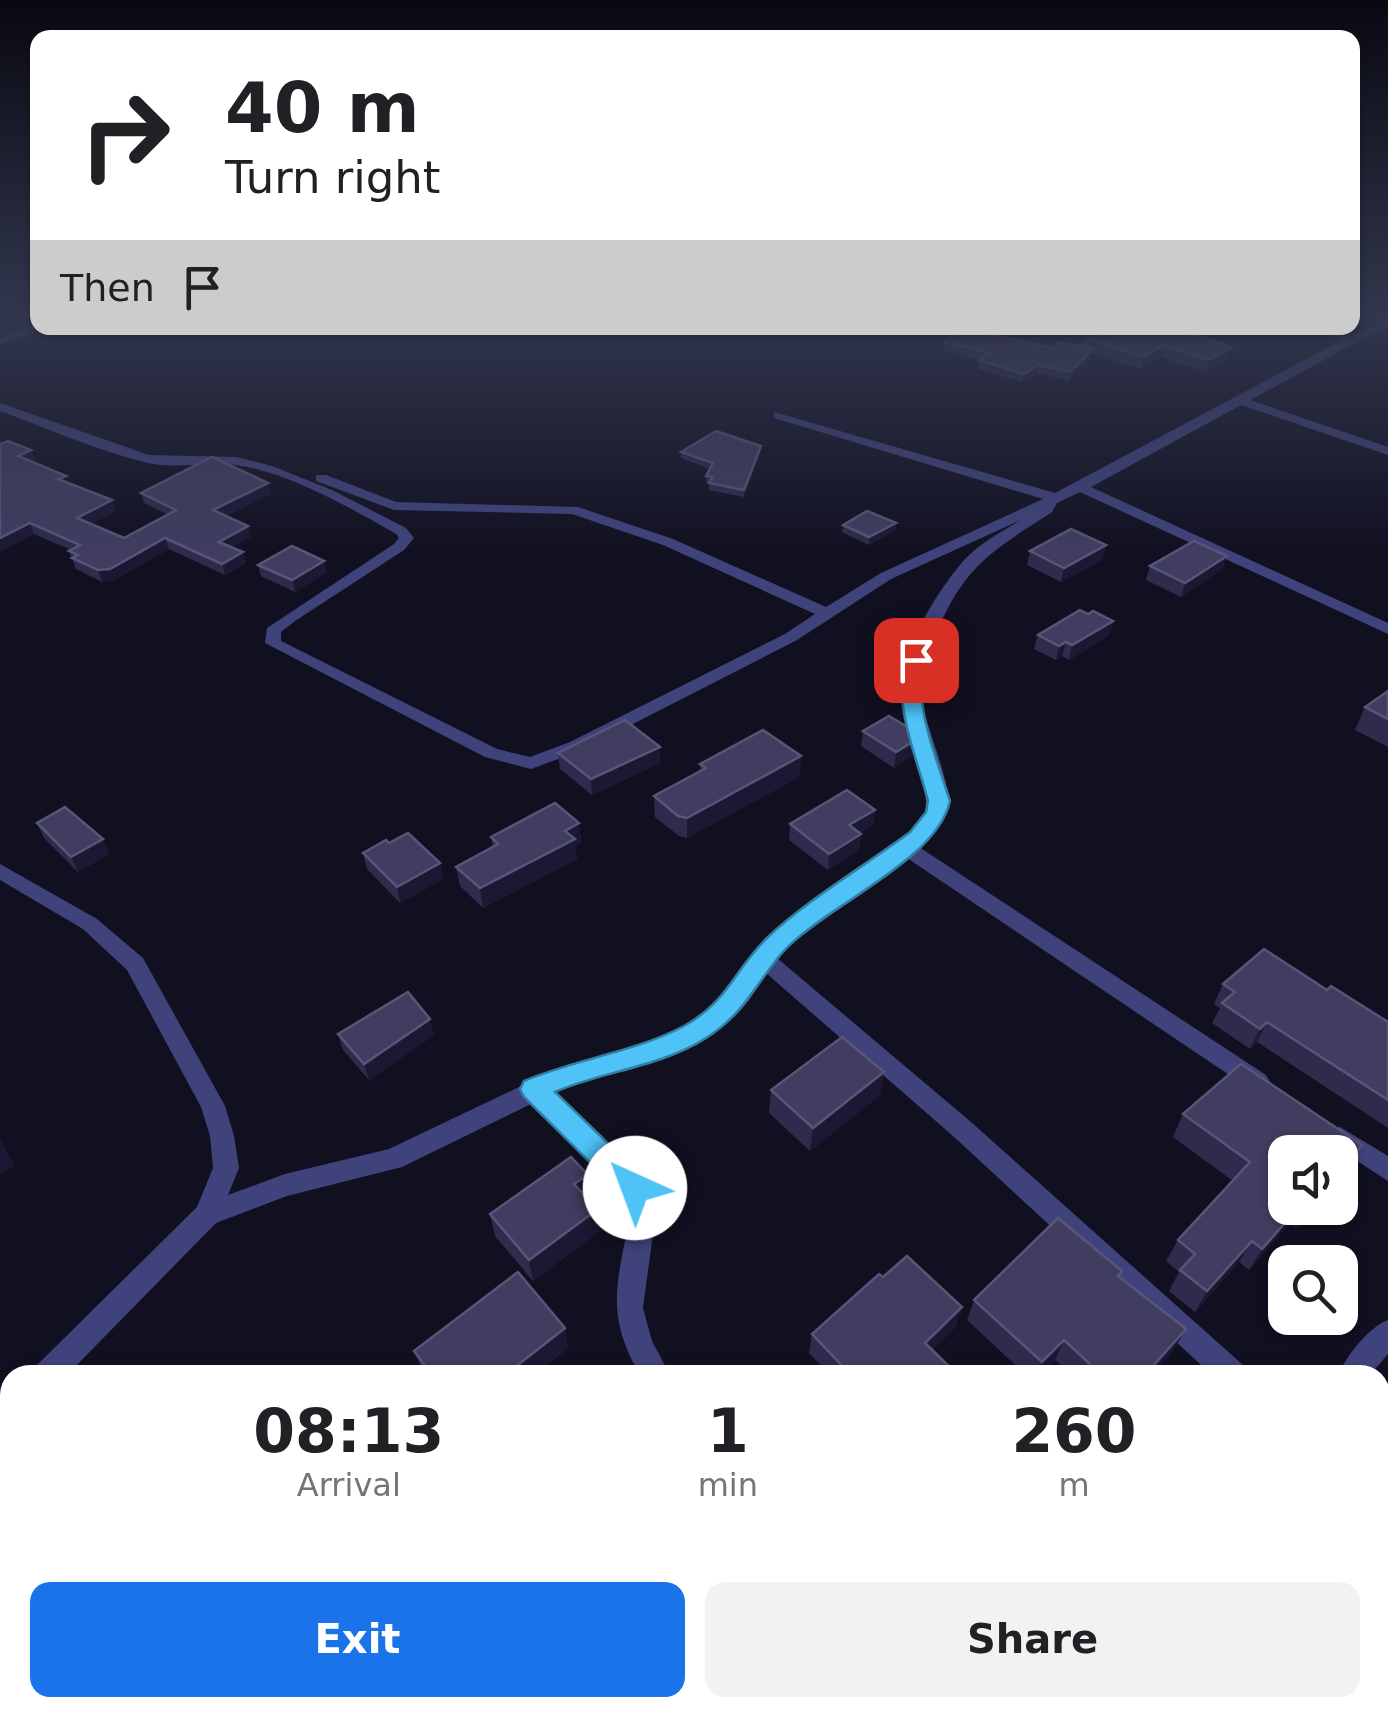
<!DOCTYPE html>
<html lang="en">
<head>
<meta charset="utf-8">
<style>
	body { margin:0; font-family:"DejaVu Sans",sans-serif; background:#f2f2f2; color:#202124; height:100vh; display:flex; flex-direction:column; font-size:38px; white-space:nowrap }
	* { box-sizing:border-box; margin:0 }
	p { font-size:32px; color:#757577 }
	.icon { flex:none; width:55px; height:55px; fill:none; stroke:currentColor; stroke-width:2; stroke-linecap:round; stroke-linejoin:round }
	.map { position:relative; flex:1; overflow:hidden }
	.details { position:absolute; left:0px; top:1365px; width:1390px; height:352px; display:flex; flex-direction:column; background:#fff; border-radius:30px 30px 0 0; box-shadow:0 2px 8px #0004 }
	.details>* { flex:none }
	.hud { position:absolute; left:30px; top:30px; width:1330px; height:305px; border-radius:20px; box-shadow:0 2px 8px #0004; background:#fff; color:#202124; overflow:hidden }
	.controls { position:absolute; left:1268px; top:1135px; display:grid; gap:20px }
	.controls a { display:grid; place-items:center; width:90px; height:90px; border-radius:20px; background:#fff; box-shadow:0 2px 8px #0004; font-size:50px }
	.pin { position:absolute; display:grid; place-items:center; width:85px; height:85px; color:#fff; margin:-42px; border-radius:20px; box-shadow:0 5px 15px #0006 }
	.me { position:absolute; width:110px; margin:-55px; rotate:317deg; stroke-linejoin:round; filter:drop-shadow(0 0 8px #0008) }
	.turn { display:flex; align-items:center; gap:35px; height:210px; padding:0 30px; font-size:45px }
	.turn .icon { width:130px; height:130px; stroke-width:2.5 }
	.turn b { display:block; font-size:70px; line-height:85px }
	.then { display:flex; align-items:center; height:95px; padding:0 30px; background:#0003; gap:20px; font-size:38px }
	.eta { display:flex; justify-content:space-evenly; align-items:center; height:170px; text-align:center }
	.eta b { font-size:60px; font-weight:800; line-height:70px }
	.button { display:flex; gap:20px; margin-top:auto; padding:20px 30px }
	.button a { flex:1; height:115px; border-radius:20px; background:#1a73e8; color:#fff; font-size:40px; font-weight:800; line-height:115px; text-align:center }
	.button a+a { background:#f2f2f2; color:#202124 }
	.map>svg:first-child { display:block }
	.lines { fill:none; stroke-linecap:round; stroke-linejoin:round }
	.street { fill:#40437b; fill-rule:evenodd }
	.wall { fill:#2e2b4d }
	.shaded-wall { fill:#1b1834 }
	.building { fill:#403d60; stroke:#575578; stroke-width:2.5 }
	.route { fill:#4fc3f7; stroke:#337fa1; stroke-width:2.5 }
</style>
</head>
<body>
<div class="map">
<svg width="1388" height="1716" viewBox="0 0 1388 1716">
	<rect width="100%" height="100%" fill="#111021"/>
	<g class="lines">
		<g class="street">
			<path d="M1388 317V325L1250 400 1388 447V455L1241 405 1091 487 1388 623V634L1080 492 1057 503 1052 512C989 553 964 566 934 638 929 649 922 662 920 674 914 714 960 784 944 817 939 827 927 838 919 847L1266 1075 1270 1082 1266 1089 1258 1092 1250 1089 907 858 783 950 777 958 971 1122 1243 1365 1247 1375H1212L953 1136 766 973C758 986 750 1001 739 1012 687 1060 615 1062 554 1092L630 1163 657 1204 643 1308 652 1341 670 1375H640C601 1308 621 1276 631 1206L612 1179 533 1103 402 1167 287 1196 216 1223 67 1375H33L37 1365 197 1207 213 1168 210 1136 201 1107 127 970 83 929 0 880V864L97 919 143 958 225 1106 234 1136 239 1168 228 1195 285 1174 389 1149 563 1066 662 1038 688 1025 725 998 767 938 900 843 926 813C927 775 912 744 905 707 895 660 930 602 959 566 975 546 999 533 1021 520L891 579 797 640 582 750 531 769 485 757 265 643 267 628 394 544 399 538 396 534C351 508 287 471 235 465 205 461 174 470 144 462 95 450 47 428 0 411V403L149 455 237 457 272 466 332 490 406 528 414 538 404 550 295 621 281 632V641L497 749 530 757 570 742 785 634 815 614 663 545 572 514 394 510 316 481V475H326L396 502 578 507 673 539 826 607 881 573 1043 499 774 418V412L1055 493 1342 340 1298 328H1315L1351 336Z"/>
			<path d="M38 323V328H42L0 345V338Z"/>
			<path d="M1105 328H1118L1078 352 1068 350Z"/>
			<path d="M1340 1127 1388 1156V1181L1331 1144 1328 1137 1331 1130Z"/>
			<path d="M1388 1320V1354L1370 1375H1338C1346 1356 1369 1327 1388 1320Z"/>
			<path d="M10 1401V1438L0 1442V1406Z"/>
			<path d="M984 1708H1024L1027 1716H987Z"/>
			<path d="M1055 1708H1093L1090 1716H1052Z"/>
		</g>
	</g>
	<g class="wall">
		<path d="M1109 328H1189L1183 331 1228 359 1205 372 1161 357 1141 369 1092 354V357L1069 381 1037 373 1022 382 978 369 980 360 943 350 944 342 1053 348 1087 347 1089 340Z"/>
		<path d="M0 444 31 450 35 461 33 462 69 483 112 500 116 511 91 524 124 538 167 514 144 503 141 493H271L226 516 251 537 232 547 243 552 246 563 225 575 169 549 115 580 102 582 76 569 69 551 71 550 34 534 0 551Z"/>
		<path d="M761 446 760 453 744 497 709 490V483H706V476L710 469 681 458V452Z"/>
		<path d="M896 523V530L869 545 842 532 843 525Z"/>
		<path d="M1106 545 1102 560 1061 582 1027 565 1030 551Z"/>
		<path d="M1227 556 1222 569 1181 597 1146 580 1150 566Z"/>
		<path d="M324 561 327 572 295 592 261 576 258 565Z"/>
		<path d="M1088 614 1113 621 1109 635 1069 660 1062 656 1056 660 1034 649 1038 635Z"/>
		<path d="M1388 691V747L1355 730 1365 707Z"/>
		<path d="M863 731 916 740 913 755 894 768 861 746Z"/>
		<path d="M660 747V763L592 795 560 769 558 753Z"/>
		<path d="M801 756 799 777 687 838 679 836 655 817 654 796 700 771V764Z"/>
		<path d="M875 810 873 825 860 833 861 834 859 850 828 870 789 840 790 824Z"/>
		<path d="M37 823 109 854 78 872 44 838Z"/>
		<path d="M579 823 581 843 575 846 577 859 483 908 460 886 456 867 493 847 491 837Z"/>
		<path d="M389 843 440 863 443 879 400 903 367 869 363 853Z"/>
		<path d="M1223 984 1327 990 1388 1022V1128L1257 1042 1250 1049 1212 1023 1220 1008 1214 1004Z"/>
		<path d="M338 1034 434 1035 369 1080 343 1050Z"/>
		<path d="M1241 1064 1362 1145 1340 1176V1152H1285V1208H1313L1296 1227 1290 1222 1249 1270 1239 1262 1195 1312 1169 1291 1179 1272 1166 1261 1178 1240 1233 1181 1173 1137 1183 1114Z"/>
		<path d="M884 1072 880 1095 810 1151 769 1113 771 1090Z"/>
		<path d="M590 1197 588 1199 598 1209 600 1231 533 1281 495 1236 490 1214Z"/>
		<path d="M1122 1271 1119 1277 1174 1349 1151 1375H1071L1055 1360 1040 1375H1026L967 1320 974 1300Z"/>
		<path d="M956 1326 932 1350 958 1375H830L809 1353 812 1334Z"/>
		<path d="M565 1328 568 1348 534 1375H424L414 1351Z"/>
		<path d="M1209 1708H1360L1364 1716H1203Z"/>
	</g>
	<g class="shaded-wall">
		<path d="M1164 345 1161 357 1141 369 1144 357Z"/>
		<path d="M1232 347 1228 359 1205 372 1208 360Z"/>
		<path d="M1093 349 1092 357 1069 381 1070 372Z"/>
		<path d="M1038 365 1037 373 1022 382 1024 374Z"/>
		<path d="M761 446 760 453 744 497V490Z"/>
		<path d="M31 450 35 461 22 467 18 456Z"/>
		<path d="M268 483 271 493 216 521 213 510Z"/>
		<path d="M112 500 116 511 81 529 77 518Z"/>
		<path d="M30 523 34 534 0 551V538Z"/>
		<path d="M896 523V530L869 545V537Z"/>
		<path d="M248 526 251 537 222 553 219 542Z"/>
		<path d="M165 538 169 549 115 580 102 582 98 570Z"/>
		<path d="M1106 545 1102 560 1061 582 1064 568Z"/>
		<path d="M243 552 246 563 225 575 222 564Z"/>
		<path d="M1227 556 1222 569 1181 597 1185 583Z"/>
		<path d="M324 561 327 572 295 592 292 580Z"/>
		<path d="M1113 621 1109 635 1069 660 1072 645Z"/>
		<path d="M1066 642 1062 656 1056 660 1059 646Z"/>
		<path d="M916 740 913 755 894 768 896 752Z"/>
		<path d="M660 747V763L592 795 591 779Z"/>
		<path d="M801 756 799 777 687 838V818Z"/>
		<path d="M875 810 873 825 847 841 849 825Z"/>
		<path d="M579 823 581 843 575 846 577 859 483 908 480 888Z"/>
		<path d="M861 834 859 850 828 870 829 854Z"/>
		<path d="M103 839 109 854 78 872 71 857Z"/>
		<path d="M440 863 443 879 400 903 397 887Z"/>
		<path d="M430 1019 434 1035 369 1080 364 1064Z"/>
		<path d="M1267 1022 1257 1042 1250 1049 1260 1029Z"/>
		<path d="M884 1072 880 1095 810 1151 813 1128Z"/>
		<path d="M0 1139 15 1166 0 1174Z"/>
		<path d="M1362 1145 1348 1167 1340 1176V1171Z"/>
		<path d="M588 1175 590 1197 577 1207 574 1184Z"/>
		<path d="M1298 1208H1300L1290 1222 1249 1270 1262 1249Z"/>
		<path d="M1309 1208H1313L1296 1227Z"/>
		<path d="M598 1209 600 1231 533 1281 529 1260Z"/>
		<path d="M1252 1241 1239 1262 1195 1312 1207 1291Z"/>
		<path d="M962 1307 956 1326 919 1362 925 1343Z"/>
		<path d="M565 1328 568 1348 534 1375H505Z"/>
		<path d="M1186 1329 1174 1349 1151 1375H1145Z"/>
		<path d="M1064 1340 1055 1360 1040 1375H1037L1042 1362Z"/>
		<path d="M288 1708H292L297 1716H292Z"/>
	</g>
	<g class="building">
		<path d="M962 328 1053 348 1058 342 1093 349 1070 372 1038 365 1024 374 979 360 990 353 944 342Z"/>
		<path d="M1109 328H1172L1232 347 1208 360 1164 345 1144 357 1089 340Z"/>
		<path d="M716 431 761 446 744 490 709 483 713 477 706 476 713 463 681 452Z"/>
		<path d="M8 441 31 450 18 456 66 476 58 479 112 500 77 518 124 538 176 510 141 493 212 457 268 483 213 510 248 526 219 542 243 552 222 564 165 538 110 569 98 570 72 558 78 555 69 551 80 545 30 523 0 538V444Z"/>
		<path d="M867 511 896 523 869 537 843 525Z"/>
		<path d="M1071 529 1106 545 1064 568 1030 551Z"/>
		<path d="M1194 541 1227 556 1185 583 1150 566Z"/>
		<path d="M292 546 324 561 292 580 258 565Z"/>
		<path d="M1080 610 1088 614 1093 611 1113 621 1072 645 1066 642 1059 646 1038 635Z"/>
		<path d="M1388 691V719L1365 707Z"/>
		<path d="M889 716 914 731 916 740 896 752 863 731Z"/>
		<path d="M625 720 660 747 591 779 558 753Z"/>
		<path d="M763 730 801 756 687 818 678 816 654 796 706 768 700 764Z"/>
		<path d="M847 790 875 810 849 825 861 834 829 854 790 824Z"/>
		<path d="M555 803 579 823 565 831 575 839 480 888 456 867 498 844 491 837Z"/>
		<path d="M65 807 103 839 71 857 37 823Z"/>
		<path d="M408 833 440 863 397 887 363 853 386 840 389 843Z"/>
		<path d="M1264 949 1327 990 1331 986 1388 1022V1100L1267 1022 1260 1029 1222 1003 1235 992 1223 984Z"/>
		<path d="M408 992 430 1019 364 1064 338 1034Z"/>
		<path d="M842 1037 884 1072 813 1128 771 1090Z"/>
		<path d="M1241 1064 1362 1145 1340 1171V1152H1285V1208H1298L1262 1249 1252 1241 1207 1291 1180 1270 1195 1254 1178 1240 1250 1162 1183 1114Z"/>
		<path d="M571 1157 588 1175 574 1184 598 1209 529 1260 490 1214Z"/>
		<path d="M1058 1218 1122 1271 1118 1276 1186 1329 1145 1375H1084L1083 1374 1091 1365 1064 1340 1042 1362 974 1300Z"/>
		<path d="M907 1256 962 1307 925 1343 958 1375H851L812 1334 879 1274 883 1277Z"/>
		<path d="M518 1272 565 1328 505 1375H432L414 1351Z"/>
		<path d="M214 1708H288L292 1716H203Z"/>
		<path d="M1215 1708H1360L1366 1713 1364 1716H1209Z"/>
	</g>
	<linearGradient id="sky" x2="0" y2="1"><stop stop-color="#090912"/><stop offset="0.57" stop-color="#32374e"/><stop offset="1" stop-color="#32374e" stop-opacity="0"/></linearGradient>
	<rect width="1388" height="554" fill="url(#sky)"/>
	<path class="route" d="M916 654 925 660C912 705 937 758 950 801 937 862 822 907 782 953 755 985 744 1014 706 1038 661 1067 603 1071 555 1092L645 1179 650 1188 645 1197 635 1201 625 1197 524 1097 520 1089 524 1081C576 1059 635 1052 684 1026 729 1001 735 968 768 937 807 900 866 865 910 832L926 812 928 801C917 757 892 704 906 660Z"/>
</svg>
<div class="controls">
<a><svg class="icon" aria-label="sound" viewBox="0 0 24 24"><path d="M4 9h4l5-4v14l-5-4H4zM17 9q2 3 0 6"/></svg></a>
<a><svg class="icon" aria-label="search" viewBox="0 0 24 24"><circle cx="10" cy="10" r="6"/><path d="M15 15l6 6"/></svg></a>
</div>
<div class="pin" style="left:916px;top:660px;background:#d93025"><svg class="icon" aria-label="arrive" viewBox="0 0 24 24"><path d="M6 21V4h12l-3 4 3 4H6"/></svg></div>
<svg class="me" style="left:635px;top:1188px" viewBox="-20 -20 40 40"><circle r="19" fill="#fff"/><path d="M0-13L10 11 0 6-10 11z" fill="#4fc3f7"/></svg>
<div class="hud">
<div class="turn"><svg class="icon" aria-label="right" viewBox="0 0 24 24"><path d="M7 20v-9h11M14 6l5 5-5 5"/></svg><div><b>40 m</b>Turn right</div></div>
<div class="then">Then<svg class="icon" aria-label="arrive" viewBox="0 0 24 24"><path d="M6 21V4h12l-3 4 3 4H6"/></svg></div>
</div>
<section class="details">
<div class="eta">
<div><b>08:13</b><p>Arrival</p></div>
<div><b>1</b><p>min</p></div>
<div><b>260</b><p>m</p></div>
</div>
<div class="button"><a>Exit</a><a>Share</a></div>
</section>
</div>
</body>
</html>
